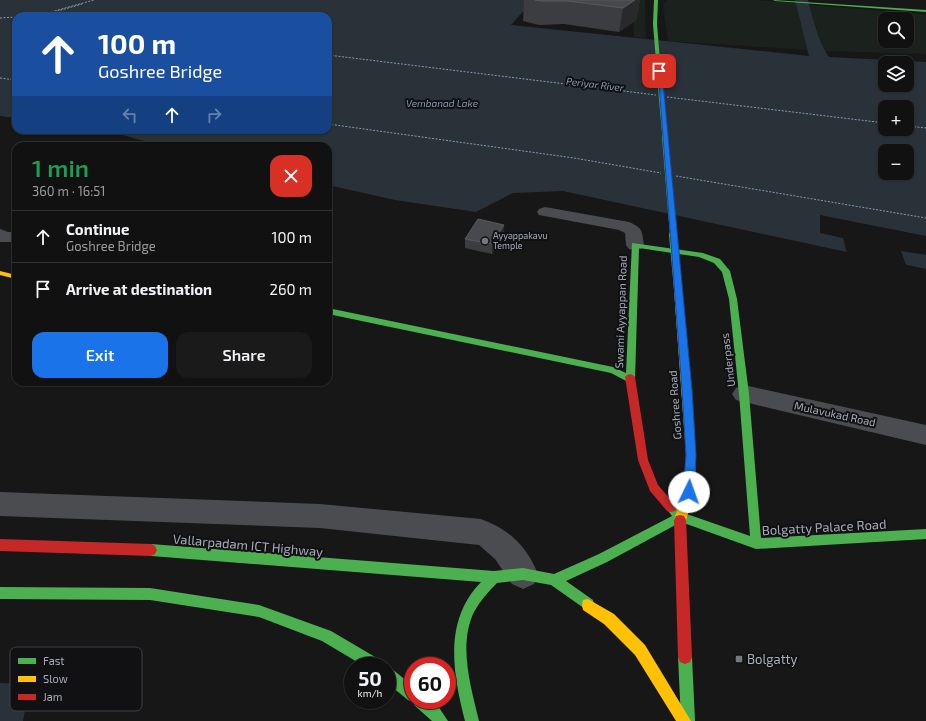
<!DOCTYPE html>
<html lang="en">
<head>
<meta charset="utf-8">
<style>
	body { margin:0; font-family:"Exo 2",sans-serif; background:#1a1a1a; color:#f1f3f6; height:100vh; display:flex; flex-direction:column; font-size:15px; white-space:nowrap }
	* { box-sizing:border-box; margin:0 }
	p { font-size:13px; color:#9c9d9f }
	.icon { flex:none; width:22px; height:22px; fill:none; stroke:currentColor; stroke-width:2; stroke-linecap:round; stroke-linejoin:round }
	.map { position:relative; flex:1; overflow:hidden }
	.details { position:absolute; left:12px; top:142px; width:320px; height:244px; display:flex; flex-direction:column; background:#111; border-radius:12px; box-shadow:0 1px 3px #0004,0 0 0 1px #303131 }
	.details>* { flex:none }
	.guide { position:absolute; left:12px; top:12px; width:320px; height:122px; border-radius:12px; box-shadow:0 1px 3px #0004,0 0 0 1px #303131; background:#1a4fa0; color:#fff; overflow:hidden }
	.tools { position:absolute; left:878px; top:12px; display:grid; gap:8px }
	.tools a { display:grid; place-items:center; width:36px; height:36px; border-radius:8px; background:#111; box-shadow:0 1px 3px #0004,0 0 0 1px #303131; font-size:20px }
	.speed { position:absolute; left:344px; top:657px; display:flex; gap:8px; font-size:20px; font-weight:700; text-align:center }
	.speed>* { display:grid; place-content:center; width:52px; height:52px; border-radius:50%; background:#111; box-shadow:0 1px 3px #0004,0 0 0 1px #303131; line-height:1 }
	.speed small { font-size:10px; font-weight:400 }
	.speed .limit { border:6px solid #d22; background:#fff; color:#111 }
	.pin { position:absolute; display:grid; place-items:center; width:34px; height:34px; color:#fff; margin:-17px; border-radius:8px; box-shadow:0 2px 6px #0006 }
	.me { position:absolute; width:44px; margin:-22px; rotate:3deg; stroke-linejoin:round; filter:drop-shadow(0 0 3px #0008) }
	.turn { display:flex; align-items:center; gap:14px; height:84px; padding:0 20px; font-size:18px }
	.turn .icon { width:52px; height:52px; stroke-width:2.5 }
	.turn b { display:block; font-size:28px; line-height:34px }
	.lanes { display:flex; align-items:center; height:38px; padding:0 20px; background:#0003; justify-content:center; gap:20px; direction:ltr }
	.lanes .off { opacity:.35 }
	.round { display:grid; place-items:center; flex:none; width:42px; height:42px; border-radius:12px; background:#1a1a1a }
	.summary { display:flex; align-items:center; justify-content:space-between; height:68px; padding:0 20px }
	h1 { font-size:24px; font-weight:600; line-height:30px; color:#1e9e55 }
	.action { display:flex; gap:8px; margin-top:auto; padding:8px 20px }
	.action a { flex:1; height:46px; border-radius:12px; background:#1a73e8; color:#fff; font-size:16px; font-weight:600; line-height:46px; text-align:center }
	.action a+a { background:#1a1a1a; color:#f1f3f6 }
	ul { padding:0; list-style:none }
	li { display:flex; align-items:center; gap:12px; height:52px; padding:0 20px; border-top:1px solid #303131 }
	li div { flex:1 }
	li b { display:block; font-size:15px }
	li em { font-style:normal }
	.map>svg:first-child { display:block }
	.green { fill:#1b211c; fill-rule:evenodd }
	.water { fill:#2a3239; fill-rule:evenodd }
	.pier { fill:#171717 }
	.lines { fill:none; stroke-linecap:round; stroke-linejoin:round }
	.ferry { stroke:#7f9bb3; stroke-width:1; stroke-dasharray:2 1.5; stroke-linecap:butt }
	.street { fill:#4b4c50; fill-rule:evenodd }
	.fast { fill:#4caf50; fill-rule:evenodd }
	.slow { fill:#ffc107; fill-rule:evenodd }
	.jam { fill:#c62828; fill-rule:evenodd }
	.fast-bridge-far3 { stroke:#4caf50; stroke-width:4 }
	.fast-bridge-far2 { stroke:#4caf50; stroke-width:5 }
	.fast-bridge-far1 { stroke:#4caf50; stroke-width:6 }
	.fast-bridge { stroke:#4caf50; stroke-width:8 }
	.wall { fill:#3c3d40 }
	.shaded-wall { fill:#28292a }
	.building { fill:#48494d; stroke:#57595e }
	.route { fill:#1a73e8; stroke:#114b97 }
	.poi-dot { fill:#757880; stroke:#111113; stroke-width:1.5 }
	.labels { text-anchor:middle; stroke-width:4; stroke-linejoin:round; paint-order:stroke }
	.far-poi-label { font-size:9px; fill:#a8adb8; stroke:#111113; text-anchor:start }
	.far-water-label { font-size:10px; font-style:italic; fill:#7f9bb3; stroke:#111113 }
	.street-label { font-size:11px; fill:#a8adb8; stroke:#111113 }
	.near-street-label { font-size:13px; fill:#a8adb8; stroke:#111113 }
	.near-poi-label { font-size:13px; fill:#a8adb8; stroke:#111113; text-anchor:start }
	.key { fill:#111113; stroke:#3e4045; stroke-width:1 }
	.key-label { font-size:11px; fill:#a8adb8 }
</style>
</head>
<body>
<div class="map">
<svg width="926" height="721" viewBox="0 0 926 721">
	<rect width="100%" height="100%" fill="#171717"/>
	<g class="green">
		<path d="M634 0H645L646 39 634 37Z"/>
		<path d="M667 0H757L796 3 808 50 668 41 663 5Z"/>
		<path d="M809 5 926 14V54L824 51C820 36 812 20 809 5ZM885 19H907V41H885Z"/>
	</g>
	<g class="water">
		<path d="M0 0H533L511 25 809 56 795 0H808C812 16 819 43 829 57L926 62V269L563 191 513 193 476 212 395 200 328 185V146H162L105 130H328V16H16V118L0 116ZM885 63H907V85H885ZM885 107H907V129H885ZM885 151H907V173H885Z"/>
		<path d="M0 683 30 684 23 721H0Z"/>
	</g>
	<path class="pier" d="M820 215 926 236V255L901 251 907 267 847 254 843 238 820 233Z"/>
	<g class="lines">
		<g class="ferry">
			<path d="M20 16 51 12 94 0"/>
			<path d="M54 16V12L82 4"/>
			<path d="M0 18 16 17"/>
			<path d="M328 55 656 95"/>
			<path d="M0 78 16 80"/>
			<path d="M667 97 885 123"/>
			<path d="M328 124 574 158 661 173"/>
			<path d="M907 126 926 128"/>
			<path d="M676 176 926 218"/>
		</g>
		<g class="street">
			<path d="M545 207 629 222C643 228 642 231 644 245L641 249 635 250 629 249 626 245 625 233 619 230 539 215 537 212 539 209Z"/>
			<path d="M0 229 8 232H16V242H0Z"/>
			<path d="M744 385 926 425V445L736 400 732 394 736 388Z"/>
			<path d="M0 492 320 504 481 519C510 530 526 545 538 574L534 584 523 589 512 584 495 559 479 545 320 528 0 516Z"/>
		</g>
		<g class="fast">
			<path d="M654 0H658L657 24 655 25 653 24Z"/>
			<path d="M773 0 926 10V12L775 1Z"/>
			<path d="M632 243 703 253 720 259 730 271 737 299 749 394 761 538 926 529V539L756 549 681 522 607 562 566 581 593 600 594 605 593 610 588 611 551 585 523 580 497 583C488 592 480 601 474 612 458 645 471 687 479 721H465C453 674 443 621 481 582L151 556 147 554 145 550 147 546 151 544 494 571 523 568 554 574 599 554 672 516 665 507 667 503 671 502 675 503 684 513 750 536 739 394 729 299 722 272 714 263 699 257 639 248 635 380 633 382 630 383 611 373 328 314V308L613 367 626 373Z"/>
			<path d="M0 587 150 588 259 605 331 631 382 661 384 666H364L322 641 259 617 150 600 0 599Z"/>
			<path d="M685 650 690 652 692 657 695 721H681L678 657 680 652Z"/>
			<path d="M387 667 392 669 413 686V700H431L438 706 448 721H432L414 705 413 702 408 700 387 683Z"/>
		</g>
		<g class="slow">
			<path d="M0 271 16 275V279L0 275Z"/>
			<path d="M675 288H681L682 290 696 455 695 492 686 520 684 524 680 525 676 524 674 520 683 492 686 455 674 290Z"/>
			<path d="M588 599 614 614 645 645 691 721H676L635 655 604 624 583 610 582 605 583 600Z"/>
		</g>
		<g class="jam">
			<path d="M630 374 633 375 635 377 648 460 658 485 677 507 675 511 671 512 667 511 650 491 638 460 625 377 627 375Z"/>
			<path d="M680 515 684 516 686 520 692 657 690 662 685 664 680 662 678 657 674 520 676 516Z"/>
			<path d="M0 539 151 544 155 546 157 550 155 554 151 556 0 551Z"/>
		</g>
		<path class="fast-bridge-far3" d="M655 24 658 61"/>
		<path class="fast-bridge-far2" d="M658 60 665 138"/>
		<path class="fast-bridge-far1" d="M665 137 673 236"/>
		<path class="fast-bridge" d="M673 235 678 290"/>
	</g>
	<g class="wall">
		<path d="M524 0H640L636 20 619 32 564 24 539 25 523 21Z"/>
		<path d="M504 234 492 254 465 248V239Z"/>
	</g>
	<g class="shaded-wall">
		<path d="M635 0H640L636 20 619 32 623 8Z"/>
		<path d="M504 225V234L492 254V244Z"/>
	</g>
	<g class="building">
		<path d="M535 0H635L623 8 567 1H541Z"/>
		<path d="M478 219 504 225 492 244 465 239Z"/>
	</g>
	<path class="route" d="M658 70 662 71 692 390 696 455 694 492 693 496 689 497 685 496 683 492 686 455 682 390Z"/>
	<g class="poi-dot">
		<circle cx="485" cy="241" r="4"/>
		<rect x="735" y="655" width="8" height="8" rx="2"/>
	</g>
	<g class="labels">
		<g class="far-poi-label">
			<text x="493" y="239">Ayyappakavu<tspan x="493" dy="10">Temple</tspan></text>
		</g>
		<g class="far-water-label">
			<text transform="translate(595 84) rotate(7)" y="4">Periyar River</text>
			<text x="442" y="107">Vembanad Lake</text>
		</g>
		<g class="street-label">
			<text transform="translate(621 312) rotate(-88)" y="4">Swami Ayyappan Road</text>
			<text transform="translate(728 360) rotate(-97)" y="4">Underpass</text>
			<text transform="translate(675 405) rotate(-94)" y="4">Goshree Road</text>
			<text transform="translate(835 414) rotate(12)" y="4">Mulavukad Road</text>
		</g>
		<g class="near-street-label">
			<text transform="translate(824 527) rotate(-3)" y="5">Bolgatty Palace Road</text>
			<text transform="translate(248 545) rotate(5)" y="5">Vallarpadam ICT Highway</text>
		</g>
		<g class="near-poi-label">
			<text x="747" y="664">Bolgatty</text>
		</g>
	</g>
	<rect x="10" y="647" width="132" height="64" rx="6" class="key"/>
	<rect x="18" y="658" width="18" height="6" fill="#4caf50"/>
	<rect x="18" y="676" width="18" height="6" fill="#ffc107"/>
	<rect x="18" y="694" width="18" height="6" fill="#c62828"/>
	<g class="key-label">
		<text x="43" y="665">Fast</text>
		<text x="43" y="683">Slow</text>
		<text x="43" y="701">Jam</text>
	</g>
</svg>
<div class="tools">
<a><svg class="icon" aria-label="search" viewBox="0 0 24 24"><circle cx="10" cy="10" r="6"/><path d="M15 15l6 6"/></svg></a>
<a><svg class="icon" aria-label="layers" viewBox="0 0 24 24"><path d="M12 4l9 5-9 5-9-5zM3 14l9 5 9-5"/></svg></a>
<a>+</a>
<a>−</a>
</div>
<div class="speed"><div>50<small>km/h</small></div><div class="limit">60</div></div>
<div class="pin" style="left:659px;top:71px;background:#d93025"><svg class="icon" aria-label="arrive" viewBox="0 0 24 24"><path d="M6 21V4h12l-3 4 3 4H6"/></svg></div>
<svg class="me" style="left:689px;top:492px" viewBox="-20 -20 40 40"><circle r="19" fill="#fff"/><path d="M0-13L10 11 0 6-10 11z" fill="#1a73e8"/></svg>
<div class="guide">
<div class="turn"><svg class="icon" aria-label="ahead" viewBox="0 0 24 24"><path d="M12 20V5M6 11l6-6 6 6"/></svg><div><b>100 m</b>Goshree Bridge</div></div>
<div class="lanes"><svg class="icon off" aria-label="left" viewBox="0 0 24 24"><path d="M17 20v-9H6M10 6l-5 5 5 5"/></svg><svg class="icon" aria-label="ahead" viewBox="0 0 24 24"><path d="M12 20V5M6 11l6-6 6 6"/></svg><svg class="icon off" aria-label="right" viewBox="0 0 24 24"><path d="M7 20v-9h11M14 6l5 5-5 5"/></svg></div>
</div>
<section class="details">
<div class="summary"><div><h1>1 min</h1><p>360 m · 16:51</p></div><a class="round" style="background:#d93025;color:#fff"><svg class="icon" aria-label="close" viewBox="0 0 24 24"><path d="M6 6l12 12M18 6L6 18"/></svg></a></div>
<ul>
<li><svg class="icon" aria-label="ahead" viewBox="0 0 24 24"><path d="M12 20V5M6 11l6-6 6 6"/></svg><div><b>Continue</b><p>Goshree Bridge</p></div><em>100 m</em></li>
<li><svg class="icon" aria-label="arrive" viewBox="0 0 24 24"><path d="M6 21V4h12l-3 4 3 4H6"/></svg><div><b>Arrive at destination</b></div><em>260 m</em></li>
</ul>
<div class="action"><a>Exit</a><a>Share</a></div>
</section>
</div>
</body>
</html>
